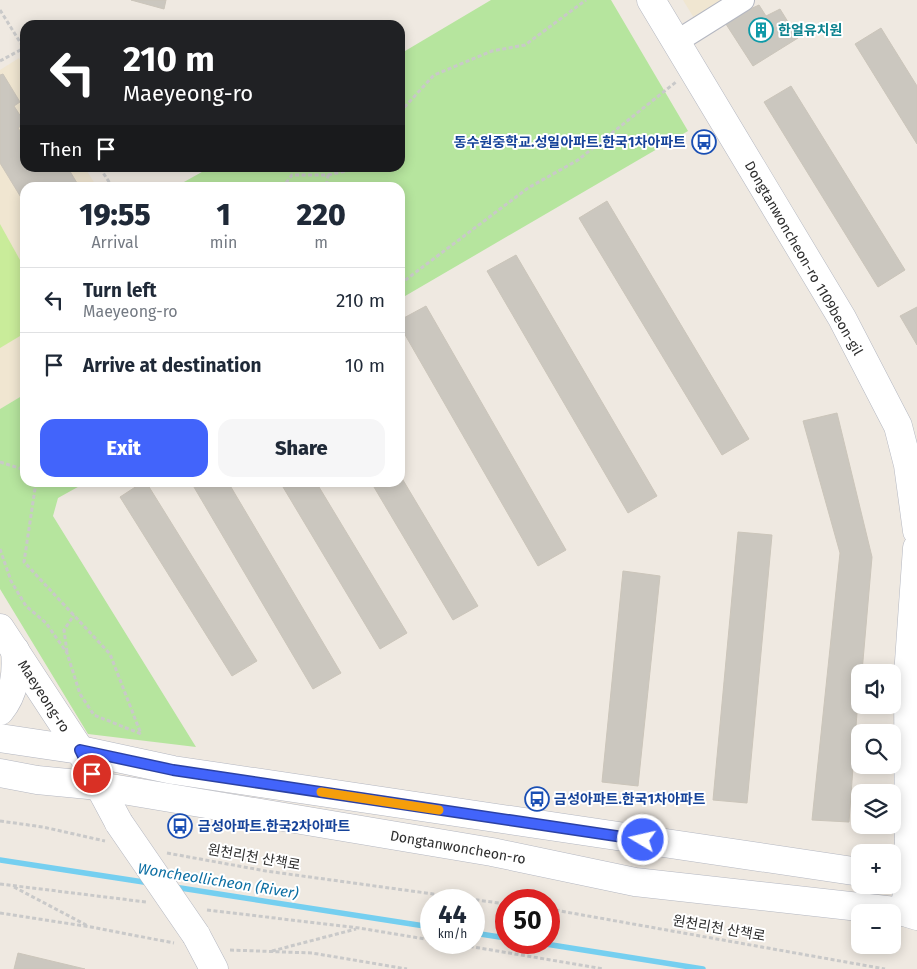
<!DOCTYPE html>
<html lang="en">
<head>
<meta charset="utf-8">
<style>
	body { margin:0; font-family:"Fira Sans","Noto Sans KR",sans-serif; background:#f6f6f7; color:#1f2937; height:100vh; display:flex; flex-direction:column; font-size:19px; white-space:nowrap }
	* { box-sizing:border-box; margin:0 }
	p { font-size:16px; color:#747a83 }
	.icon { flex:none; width:28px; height:28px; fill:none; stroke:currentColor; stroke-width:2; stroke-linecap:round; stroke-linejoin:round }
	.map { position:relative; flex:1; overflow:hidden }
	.panel { position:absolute; left:20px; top:182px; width:385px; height:305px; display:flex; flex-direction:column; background:#fff; border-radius:15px; box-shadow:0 2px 12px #0003 }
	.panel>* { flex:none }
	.hud { position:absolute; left:20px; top:20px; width:385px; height:152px; border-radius:15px; box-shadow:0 2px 12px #0003; background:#202124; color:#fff; overflow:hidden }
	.fabs { position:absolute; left:851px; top:664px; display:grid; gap:10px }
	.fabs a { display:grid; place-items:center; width:50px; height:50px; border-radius:10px; background:#fff; box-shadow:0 2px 12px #0003; font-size:25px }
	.speed { position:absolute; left:420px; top:889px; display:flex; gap:10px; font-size:25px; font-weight:700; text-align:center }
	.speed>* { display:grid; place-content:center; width:65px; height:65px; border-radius:50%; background:#fff; box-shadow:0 2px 12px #0003; line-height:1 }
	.speed small { font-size:12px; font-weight:400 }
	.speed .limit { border:8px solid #d22; background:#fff; color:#111 }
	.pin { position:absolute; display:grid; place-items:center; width:42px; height:42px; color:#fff; margin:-21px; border:2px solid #fff; border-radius:50%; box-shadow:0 1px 5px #0007 }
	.me { position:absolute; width:55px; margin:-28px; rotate:279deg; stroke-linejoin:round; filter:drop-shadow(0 0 4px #0008) }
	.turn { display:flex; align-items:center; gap:18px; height:105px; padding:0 20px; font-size:22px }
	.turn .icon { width:65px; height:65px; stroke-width:2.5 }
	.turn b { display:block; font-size:35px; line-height:42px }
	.then { display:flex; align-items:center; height:48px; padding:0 20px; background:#0003; gap:10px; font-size:19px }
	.eta { display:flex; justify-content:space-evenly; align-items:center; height:85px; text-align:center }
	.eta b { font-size:30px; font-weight:800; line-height:35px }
	.cta { display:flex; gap:10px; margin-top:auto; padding:10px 20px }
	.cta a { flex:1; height:58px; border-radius:15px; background:#4264fb; color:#fff; font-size:20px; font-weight:800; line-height:58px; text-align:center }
	.cta a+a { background:#f6f6f7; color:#1f2937 }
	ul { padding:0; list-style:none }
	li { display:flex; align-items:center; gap:15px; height:65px; padding:0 20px; border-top:1px solid #e0e1e3 }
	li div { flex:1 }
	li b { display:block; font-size:19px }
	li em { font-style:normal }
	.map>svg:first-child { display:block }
	.education { fill:#f0e6d1 }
	.green { fill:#b6e59e }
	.pitch { fill:#c9ec9a }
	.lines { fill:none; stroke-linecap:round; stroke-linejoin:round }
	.stream { stroke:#75cff0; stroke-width:5.5 }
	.building { fill:#cbc7bf; stroke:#cbc5ba }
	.street-casing { stroke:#b4b7c1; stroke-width:24 }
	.secondary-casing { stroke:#b4b7c1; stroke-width:29 }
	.path { stroke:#c9c9c9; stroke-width:3; stroke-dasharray:4 2.5; stroke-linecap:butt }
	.street { stroke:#fff; stroke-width:22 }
	.secondary { stroke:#fff; stroke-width:28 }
	.secondary-bridge-casing { stroke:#b4b7c1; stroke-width:29; stroke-linecap:butt }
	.secondary-bridge { stroke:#fff; stroke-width:28 }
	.route-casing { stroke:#2b41a3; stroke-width:12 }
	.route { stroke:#4264fb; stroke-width:9 }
	.slow { stroke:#f59e0b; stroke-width:9 }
	.labels { text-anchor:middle; stroke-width:4; stroke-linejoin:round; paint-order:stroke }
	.culture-label { font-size:14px; font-weight:bold; fill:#0d838f; stroke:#fff; text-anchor:start }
	.transit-label { font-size:14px; font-weight:bold; fill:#164399; stroke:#fff; text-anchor:start }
	.street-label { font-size:14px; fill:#2e2e2e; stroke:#fff }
	.water-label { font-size:15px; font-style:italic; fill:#0d6fa3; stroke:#fff }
</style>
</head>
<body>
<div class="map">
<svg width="917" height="969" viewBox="0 0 917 969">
	<rect width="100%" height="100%" fill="#efe9e1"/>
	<g class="education">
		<path d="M683 0H722L694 18Z"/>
		<path d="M19 58 25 68V168H85L97 187 25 188V394L0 409V70Z"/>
	</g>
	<g class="green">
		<path d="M491 0H611L688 131 400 299V188L175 187 209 168H400V54Z"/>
		<path d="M25 394V482L85 483 58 498 53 516 196 747 88 734 0 589V409Z"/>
	</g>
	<path class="pitch" d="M0 224 25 269V333L0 348Z"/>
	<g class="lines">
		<g class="stream">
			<path d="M0 860 150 883"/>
			<path d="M174 887 431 927"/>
			<path d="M474 933 506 938"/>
			<path d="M533 942 703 969"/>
		</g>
	</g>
	<g class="building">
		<path d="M131 0H166L164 9Z"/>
		<path d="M759 5 766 16 780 9 798 38 753 66 724 21Z"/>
		<path d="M881 28 917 86V144L855 44Z"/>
		<path d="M3 74 20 102 14 106 25 123 18 128 25 138V168H68L80 188H25V204L0 163V75Z"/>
		<path d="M791 86 905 270 878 287 764 102Z"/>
		<path d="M607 201 749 439 722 455 579 218Z"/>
		<path d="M516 255 657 496 628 513 487 271Z"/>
		<path d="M426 306 566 550 538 566 400 326V320Z"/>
		<path d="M917 307V345L900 316Z"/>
		<path d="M837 413 872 557 862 672H860L849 822 812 820 840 553 803 421Z"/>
		<path d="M400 475 478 606 453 620 371 482H400Z"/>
		<path d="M143 482H146L257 661 232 676 120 497Z"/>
		<path d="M191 482H228L341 673 313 689Z"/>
		<path d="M280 482H316L407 633 380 649Z"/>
		<path d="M738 532 772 535 747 803 713 800Z"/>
		<path d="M623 571 660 576 638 786 602 782Z"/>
		<path d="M18 953 85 969H14Z"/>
	</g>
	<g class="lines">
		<g class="street-casing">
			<path id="street" d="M676 42 743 0"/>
		</g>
		<g class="secondary-casing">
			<g id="secondary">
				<path d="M651 0 842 318 898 426 908 465 917 531"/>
				<path d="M917 548 908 676 909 880 904 912 917 914"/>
				<path d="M0 628 80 750 119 823"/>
				<path d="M0 711C15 693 17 672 15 650"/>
				<path d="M0 738 80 750 173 770 860 872"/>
				<path d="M0 773 37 780 99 786 492 852 635 882 904 912 917 916"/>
				<path d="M196 935 214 969"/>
			</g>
		</g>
		<g class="path">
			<path d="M0 10 25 50"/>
			<path d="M0 61 24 48"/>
			<path d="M400 112 434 75 492 51 525 45 586 0"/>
			<path d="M100 168 113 188"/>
			<path d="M328 175 350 170 352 168"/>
			<path d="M282 188 292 175H328L326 188"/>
			<path d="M400 284 528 188 578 160 676 82"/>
			<path d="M0 462 25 470"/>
			<path d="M36 482 24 562 110 654 141 734"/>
			<path d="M0 549 11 581 26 606 46 623 67 653 80 694 94 715 141 734"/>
			<path d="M67 652 64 630 74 615"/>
			<path d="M0 821 43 827 105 841"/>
			<path d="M167 853 266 871 506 904"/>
			<path d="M0 884 146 902"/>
			<path d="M14 887 88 926"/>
			<path d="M549 909 885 969"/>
			<path d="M207 910 359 928 431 940"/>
			<path d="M0 913 91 927 174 943"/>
			<path d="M444 942 604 969"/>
			<path d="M230 950 312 953 407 969"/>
			<path d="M272 951 356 929"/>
		</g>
		<use href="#street" class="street"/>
		<use href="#secondary" class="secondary"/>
		<g class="secondary-bridge-casing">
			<path id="secondary-bridge" d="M119 823 196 935"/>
		</g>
		<use href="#secondary-bridge" class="secondary-bridge"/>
	</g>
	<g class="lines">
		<g class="route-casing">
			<path id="route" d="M92 774 80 750 173 770 643 840"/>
		</g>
		<use href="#route" class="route"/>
		<path class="slow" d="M321 792 439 810"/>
	</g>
	<defs>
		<g id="building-ring" transform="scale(1.25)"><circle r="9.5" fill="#fff" stroke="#0f9aa8" stroke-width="1.5"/><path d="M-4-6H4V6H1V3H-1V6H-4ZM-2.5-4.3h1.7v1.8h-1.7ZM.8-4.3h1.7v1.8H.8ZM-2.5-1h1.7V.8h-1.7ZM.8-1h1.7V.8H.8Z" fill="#0f9aa8"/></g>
		<g id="bus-ring" transform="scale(1.25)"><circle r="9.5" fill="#fff" stroke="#1a4fb4" stroke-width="1.5"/><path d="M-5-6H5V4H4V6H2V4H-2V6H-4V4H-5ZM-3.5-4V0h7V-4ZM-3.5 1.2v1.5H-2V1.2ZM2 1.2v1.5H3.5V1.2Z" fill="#1a4fb4"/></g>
	</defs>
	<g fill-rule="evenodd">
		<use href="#building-ring" x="761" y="30"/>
		<use href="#bus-ring" x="704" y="142"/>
		<use href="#bus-ring" x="537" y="799"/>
		<use href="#bus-ring" x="180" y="826"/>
	</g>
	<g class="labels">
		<g class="culture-label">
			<text x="778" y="35">한얼유치원</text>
		</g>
		<g class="transit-label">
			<text x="686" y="147" text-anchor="end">동수원중학교.성일아파트.한국1차아파트</text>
			<text x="554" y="804">금성아파트.한국1차아파트</text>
			<text x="198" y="831">금성아파트.한국2차아파트</text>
		</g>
		<g class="street-label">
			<text transform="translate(804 258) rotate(60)" y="5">Dongtanwoncheon-ro 1109beon-gil</text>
			<text transform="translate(44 696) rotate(57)" y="5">Maeyeong-ro</text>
			<text transform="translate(458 847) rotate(10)" y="5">Dongtanwoncheon-ro</text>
			<text transform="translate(254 857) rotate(10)" y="5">원천리천 산책로</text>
			<text transform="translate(719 928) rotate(10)" y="5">원천리천 산책로</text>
		</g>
		<g class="water-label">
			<text transform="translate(218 881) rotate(9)" y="5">Woncheollicheon (River)</text>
		</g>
	</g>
</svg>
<div class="fabs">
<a><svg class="icon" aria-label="sound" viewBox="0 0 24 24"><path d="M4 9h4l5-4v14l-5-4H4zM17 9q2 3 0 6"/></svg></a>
<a><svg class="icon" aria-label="search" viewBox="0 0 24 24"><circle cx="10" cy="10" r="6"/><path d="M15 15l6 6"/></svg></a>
<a><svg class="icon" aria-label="layers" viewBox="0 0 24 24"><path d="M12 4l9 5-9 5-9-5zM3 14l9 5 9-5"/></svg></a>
<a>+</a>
<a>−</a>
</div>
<div class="speed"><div>44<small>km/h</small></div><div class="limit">50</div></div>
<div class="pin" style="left:92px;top:774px;background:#d93025"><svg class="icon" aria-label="arrive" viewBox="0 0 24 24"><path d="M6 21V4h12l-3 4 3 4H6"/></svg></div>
<svg class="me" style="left:643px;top:840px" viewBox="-20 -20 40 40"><circle r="17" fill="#4264fb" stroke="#fff" stroke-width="3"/><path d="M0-11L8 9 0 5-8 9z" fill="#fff"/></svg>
<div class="hud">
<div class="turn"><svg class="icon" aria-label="left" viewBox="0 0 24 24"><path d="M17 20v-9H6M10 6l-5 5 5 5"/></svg><div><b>210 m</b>Maeyeong-ro</div></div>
<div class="then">Then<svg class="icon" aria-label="arrive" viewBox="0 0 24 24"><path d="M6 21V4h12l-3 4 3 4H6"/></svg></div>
</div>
<section class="panel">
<div class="eta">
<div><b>19:55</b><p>Arrival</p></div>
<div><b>1</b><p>min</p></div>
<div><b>220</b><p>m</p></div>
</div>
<ul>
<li><svg class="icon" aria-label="left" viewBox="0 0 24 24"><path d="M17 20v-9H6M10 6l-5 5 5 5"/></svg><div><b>Turn left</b><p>Maeyeong-ro</p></div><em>210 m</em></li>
<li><svg class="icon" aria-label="arrive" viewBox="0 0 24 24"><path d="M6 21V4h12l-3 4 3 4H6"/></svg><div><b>Arrive at destination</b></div><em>10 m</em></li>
</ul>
<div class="cta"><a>Exit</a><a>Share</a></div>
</section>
</div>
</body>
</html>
